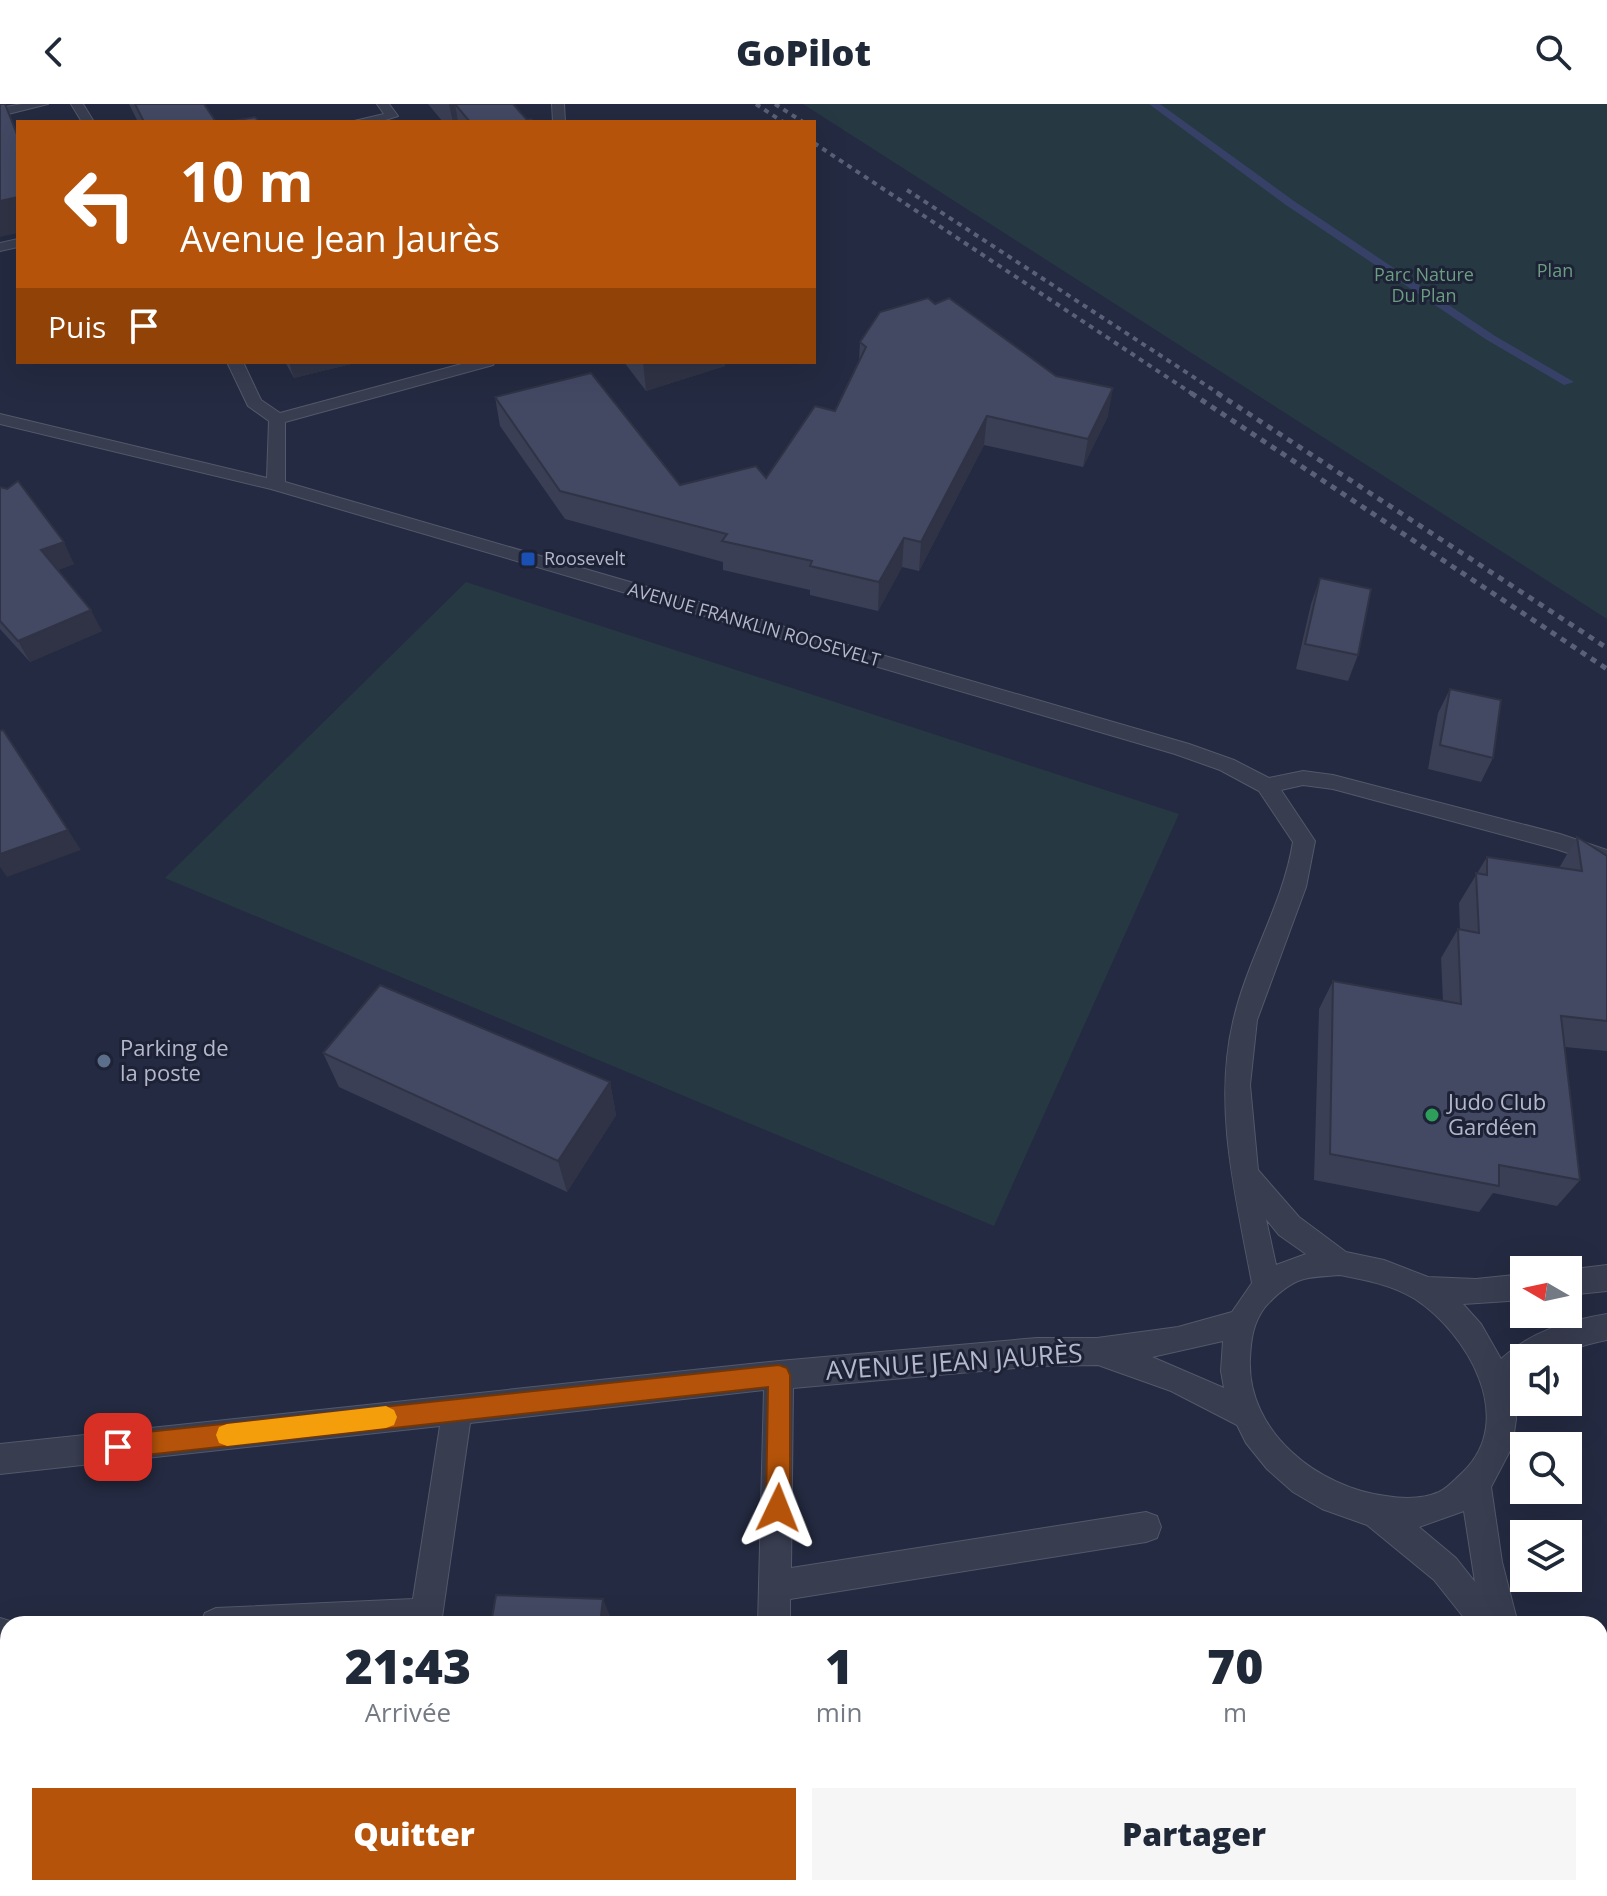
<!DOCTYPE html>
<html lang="fr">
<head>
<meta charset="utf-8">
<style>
	body { margin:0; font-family:"Open Sans",sans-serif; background:#f6f6f7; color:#1f2937; height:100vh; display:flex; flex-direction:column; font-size:30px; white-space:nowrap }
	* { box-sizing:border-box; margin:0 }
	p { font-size:26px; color:#747a83 }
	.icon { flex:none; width:44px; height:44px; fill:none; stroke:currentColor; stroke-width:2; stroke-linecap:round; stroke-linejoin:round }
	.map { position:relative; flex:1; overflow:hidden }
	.drawer { position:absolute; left:0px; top:1512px; width:1608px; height:280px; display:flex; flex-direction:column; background:#fff; border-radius:24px 24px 0 0; box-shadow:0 8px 32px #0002 }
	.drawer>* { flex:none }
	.banner { position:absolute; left:16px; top:16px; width:800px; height:244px; border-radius:0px; box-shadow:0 8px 32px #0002; background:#b45309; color:#fff; overflow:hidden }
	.needle { width:52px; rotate:279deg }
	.buttons { position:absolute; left:1510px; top:1152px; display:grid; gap:16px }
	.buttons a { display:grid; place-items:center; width:72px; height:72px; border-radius:0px; background:#fff; box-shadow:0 8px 32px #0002; font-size:40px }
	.pin { position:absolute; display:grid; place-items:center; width:68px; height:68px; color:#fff; margin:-34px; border-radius:16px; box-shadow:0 4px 12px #0006 }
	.me { position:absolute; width:88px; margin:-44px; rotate:2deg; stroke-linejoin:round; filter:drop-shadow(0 0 6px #0008) }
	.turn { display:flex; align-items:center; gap:28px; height:168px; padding:0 32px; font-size:36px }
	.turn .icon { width:104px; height:104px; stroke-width:2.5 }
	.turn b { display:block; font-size:56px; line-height:68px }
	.then { display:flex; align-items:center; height:76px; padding:0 32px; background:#0003; gap:16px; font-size:30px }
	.eta { display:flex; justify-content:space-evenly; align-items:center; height:136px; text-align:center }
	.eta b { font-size:48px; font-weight:800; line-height:56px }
	.cta { display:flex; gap:16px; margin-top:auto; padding:16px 32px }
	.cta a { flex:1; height:92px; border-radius:0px; background:#b45309; color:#fff; font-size:32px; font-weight:800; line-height:92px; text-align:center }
	.cta a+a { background:#f6f6f7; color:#1f2937 }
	header { display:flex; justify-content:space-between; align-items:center; height:104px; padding:0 32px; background:#fff; font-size:36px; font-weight:800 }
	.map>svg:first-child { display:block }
	.green { fill:#263942 }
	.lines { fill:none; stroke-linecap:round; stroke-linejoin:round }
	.stream { fill:#374168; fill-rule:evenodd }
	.minor-casing { stroke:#53586b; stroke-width:2 }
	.minor { fill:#383d50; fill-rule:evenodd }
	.rail-far1 { stroke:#5a6078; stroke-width:4; stroke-dasharray:5 5; stroke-linecap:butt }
	.rail { stroke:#5a6078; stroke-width:5; stroke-dasharray:6 6; stroke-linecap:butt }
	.wall { fill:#3a3f55 }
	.shaded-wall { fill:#2f3345 }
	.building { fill:#434963; stroke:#2f3345; stroke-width:2 }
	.route { fill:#b45309; stroke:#753606; stroke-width:2 }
	.slow { fill:#f59e0b }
	.transit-dot { fill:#1a4fb4; stroke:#1d2236; stroke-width:3 }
	.service-dot { fill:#5c6f8a; stroke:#1d2236; stroke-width:3 }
	.leisure-dot { fill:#2e9e5b; stroke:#1d2236; stroke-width:3 }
	.labels { text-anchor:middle; stroke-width:6; stroke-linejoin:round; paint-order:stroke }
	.far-park-label { font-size:18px; fill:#6b9d81; stroke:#1d2236 }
	.far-poi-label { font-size:18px; fill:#b5b8cb; stroke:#1d2236; text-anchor:start }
	.far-street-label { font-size:18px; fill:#b5b8cb; stroke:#1d2236 }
	.poi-label { font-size:22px; fill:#b5b8cb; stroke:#1d2236; text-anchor:start }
	.near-street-label { font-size:26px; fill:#b5b8cb; stroke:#1d2236 }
</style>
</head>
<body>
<header><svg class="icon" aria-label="back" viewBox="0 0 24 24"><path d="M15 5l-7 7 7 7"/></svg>GoPilot<svg class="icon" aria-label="search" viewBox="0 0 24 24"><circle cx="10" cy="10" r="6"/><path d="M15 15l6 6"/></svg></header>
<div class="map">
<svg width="1607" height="1792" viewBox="0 0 1607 1792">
	<rect width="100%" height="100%" fill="#242a41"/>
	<g class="green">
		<path d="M803 0H1607V515Z"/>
		<path d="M466 478 1179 710 994 1122 165 774Z"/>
		<path d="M948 1784H1457L1459 1792H950Z"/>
	</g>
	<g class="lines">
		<path class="stream" d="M1149 0H1160L1294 97 1495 232 1574 278 1564 281 1487 236 1286 101Z"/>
		<g class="minor-casing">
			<g id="minor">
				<path d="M22 0H48L0 12V4Z"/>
				<path d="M71 0H83L94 18H82Z"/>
				<path d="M377 0H389L398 12 379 18H350L384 10Z"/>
				<path d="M552 0H564L565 18H553Z"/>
				<path d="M18 135V143L0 147V139Z"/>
				<path d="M227 258H243L261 296 280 309 469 258H495L493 261 285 318V378L1189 640 1234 656 1269 674 1303 667 1333 671 1560 730 1607 746V762L1556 745 1333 685 1303 681 1281 686 1315 737 1306 783 1257 916 1250 981 1258 1066 1299 1113 1346 1148 1384 1156 1428 1173 1476 1175 1524 1170V1196L1463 1200 1481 1220 1501 1255C1532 1227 1566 1217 1607 1210V1236C1579 1241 1552 1254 1524 1254V1272L1512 1284 1516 1315 1512 1343 1491 1383 1502 1458 1518 1520H1469L1434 1476 1367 1421 1322 1405 1293 1388 1267 1365 1246 1339 1237 1321 1171 1287 1098 1261 1037 1262 793 1284 791 1464 1146 1408 1157 1412 1161 1423 1157 1434 1146 1438 790 1495V1520H758L764 1286 470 1319 441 1520H200L205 1509 216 1504 413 1495 440 1322 0 1370V1340L779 1257 1037 1234H1097L1178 1223 1232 1208 1252 1179C1236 1093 1213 1004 1233 918 1247 855 1283 801 1293 738L1259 687 1220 666 1175 650 271 385 0 320V310L267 374 269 317 248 302ZM1266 1115 1279 1131 1306 1150 1276 1161ZM1340 1171C1366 1176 1392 1181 1415 1195 1467 1229 1518 1315 1463 1368 1455 1375 1449 1383 1439 1388 1423 1395 1403 1395 1386 1392 1319 1384 1246 1328 1250 1254 1251 1235 1253 1219 1265 1203 1275 1192 1289 1179 1304 1175 1315 1172 1328 1172 1340 1171ZM1223 1237 1221 1267 1224 1284 1152 1253ZM1464 1407 1475 1478 1456 1454 1419 1423Z"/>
				<path d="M1607 1161V1187L1568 1191 1566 1166Z"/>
				<path d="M0 1514 20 1520H8V1546H0Z"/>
				<path d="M1600 1742 1607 1745V1792L1595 1788 1593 1784H1600Z"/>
				<path d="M366 1784H402L401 1792H365Z"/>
				<rect x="743" y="1784" width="36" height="8"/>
			</g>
		</g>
		<use href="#minor" class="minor"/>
		<g class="rail-far1">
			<path d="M756 0 783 18"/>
			<path d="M775 0 803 18"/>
			<path d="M814 39 1194 291"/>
			<path d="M907 86 1221 291"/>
		</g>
		<g class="rail">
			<path d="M1191 289 1607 565"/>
			<path d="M1217 289 1607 544"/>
		</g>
	</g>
	<g class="wall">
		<path d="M129 0H204L216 18H138Z"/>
		<path d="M428 0H513L527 16 534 18H443Z"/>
		<path d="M935 200 1108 312 1083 363 984 341 919 467 902 463 878 507 810 491V486L723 466V458L565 415 500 322 495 293 680 381 766 374 835 307 859 257 860 238Z"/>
		<path d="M285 258H355V259L294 274Z"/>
		<path d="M624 258H724L725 262 646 287Z"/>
		<path d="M0 383 74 460 58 466 102 527 30 558 0 525Z"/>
		<path d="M1320 474 1358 551 1348 577 1296 565 1311 500Z"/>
		<path d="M1450 585 1493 654 1481 678 1428 665 1438 609Z"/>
		<path d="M1577 733 1607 752V947L1565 943 1580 1076 1557 1102 1493 1089 1479 1108 1314 1076 1319 905 1333 877 1443 897 1441 854 1458 825 1460 826 1459 799 1487 753 1559 764Z"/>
		<path d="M323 949 610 978 616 1011 567 1088 339 983Z"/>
		<rect x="0" y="1580" width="8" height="154"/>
	</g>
	<g class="shaded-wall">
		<path d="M449 0H455L458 18H453Z"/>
		<path d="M18 93V129L0 133V97Z"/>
		<path d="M289 258H355V259L294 274Z"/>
		<path d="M643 258H724L725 262 646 287Z"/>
		<path d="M1113 284 1108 312 1083 363 1088 335Z"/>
		<path d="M987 312 984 341 919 467 921 438Z"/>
		<path d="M904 434 902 463 878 507 879 478Z"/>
		<path d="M64 438 74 460 52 468 41 446Z"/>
		<path d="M91 506 102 527 30 558 18 537Z"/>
		<path d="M68 726 81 746 7 773 0 763V750Z"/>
		<path d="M610 978 616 1011 567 1088 558 1057Z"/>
		<path d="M603 1495 611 1514V1520H600Z"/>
		<path d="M570 1784H582L581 1792H569Z"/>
	</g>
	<g class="building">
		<path d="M0 0H5L18 33V93L0 97Z"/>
		<path d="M135 0H204L216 18H144Z"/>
		<path d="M455 0H513L527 16 531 15 534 18H470Z"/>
		<path d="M255 13 259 18H227Z"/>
		<path d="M928 194 935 200 949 194 1056 272 1113 284 1088 335 987 312 921 438 904 434 879 478 810 462 812 457 722 437 727 430 560 387 495 293 591 269 680 381 756 362 766 374 815 302 835 307 866 243 860 238 880 208Z"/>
		<path d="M18 377 64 438 41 446 91 506 18 537 0 517V383L7 385Z"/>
		<path d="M1320 474 1371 485 1358 551 1305 540Z"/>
		<path d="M1450 585 1501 596 1493 654 1440 641Z"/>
		<path d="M3 626 68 726 0 750V627Z"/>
		<path d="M1577 733 1607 752V917L1561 912 1580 1076 1499 1061V1082L1330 1050 1333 877 1461 900 1458 825 1479 829 1476 769 1487 771V753L1582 767Z"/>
		<path d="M380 881 610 978 558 1057 323 949Z"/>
		<path d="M496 1491 603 1495 600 1520H491Z"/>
		<rect x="0" y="1580" width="8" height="143"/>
		<path d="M448 1784H570L569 1792H446Z"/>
	</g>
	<path class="route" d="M779 1261 787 1264 790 1271V1404L786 1413 778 1416 770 1413 766 1404 768 1283 118 1354 110 1350 106 1343 110 1335 118 1331Z"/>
	<path class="slow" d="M386 1302 394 1306 397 1313 394 1321 386 1324 227 1342 219 1339 216 1331 219 1323 227 1320Z"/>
	<rect class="transit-dot" x="520" y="447" width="16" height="16" rx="4"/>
	<circle class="service-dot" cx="104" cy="957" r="8"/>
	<circle class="leisure-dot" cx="1432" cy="1011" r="8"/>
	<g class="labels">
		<g class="far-park-label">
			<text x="1555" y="173">Plan</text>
			<text x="1424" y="177">Parc Nature<tspan x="1424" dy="21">Du Plan</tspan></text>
		</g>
		<g class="far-poi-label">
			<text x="544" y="461">Roosevelt</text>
		</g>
		<g class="far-street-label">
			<text transform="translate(754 521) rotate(16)" y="6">AVENUE FRANKLIN ROOSEVELT</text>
		</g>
		<g class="poi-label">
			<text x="120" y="952">Parking de<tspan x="120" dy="25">la poste</tspan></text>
			<text x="1448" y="1006">Judo Club<tspan x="1448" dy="25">Gardéen</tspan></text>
		</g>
		<g class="near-street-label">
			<text transform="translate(954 1258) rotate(-4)" y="9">AVENUE JEAN JAURÈS</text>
		</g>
	</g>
</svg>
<div class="buttons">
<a><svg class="needle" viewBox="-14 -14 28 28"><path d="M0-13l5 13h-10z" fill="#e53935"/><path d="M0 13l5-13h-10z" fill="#747a83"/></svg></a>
<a><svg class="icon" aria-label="sound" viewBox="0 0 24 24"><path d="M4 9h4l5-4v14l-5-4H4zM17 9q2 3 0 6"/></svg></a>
<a><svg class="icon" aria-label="search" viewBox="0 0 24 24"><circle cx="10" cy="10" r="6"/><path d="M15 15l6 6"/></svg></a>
<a><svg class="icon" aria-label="layers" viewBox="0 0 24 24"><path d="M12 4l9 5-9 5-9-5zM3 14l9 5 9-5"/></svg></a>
</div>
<div class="pin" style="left:118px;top:1343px;background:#d93025"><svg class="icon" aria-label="arrive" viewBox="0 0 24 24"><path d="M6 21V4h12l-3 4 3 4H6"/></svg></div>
<svg class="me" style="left:778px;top:1404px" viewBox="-20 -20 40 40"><path d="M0-17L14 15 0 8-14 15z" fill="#b45309" stroke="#fff" stroke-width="4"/></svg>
<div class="banner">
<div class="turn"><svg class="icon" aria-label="left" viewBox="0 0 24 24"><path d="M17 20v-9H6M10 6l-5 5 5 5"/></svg><div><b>10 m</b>Avenue Jean Jaurès</div></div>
<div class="then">Puis<svg class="icon" aria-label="arrive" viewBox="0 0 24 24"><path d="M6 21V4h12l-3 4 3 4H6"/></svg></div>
</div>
<section class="drawer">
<div class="eta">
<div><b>21:43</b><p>Arrivée</p></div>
<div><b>1</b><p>min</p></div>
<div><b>70</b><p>m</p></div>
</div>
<div class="cta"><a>Quitter</a><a>Partager</a></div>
</section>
</div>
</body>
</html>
